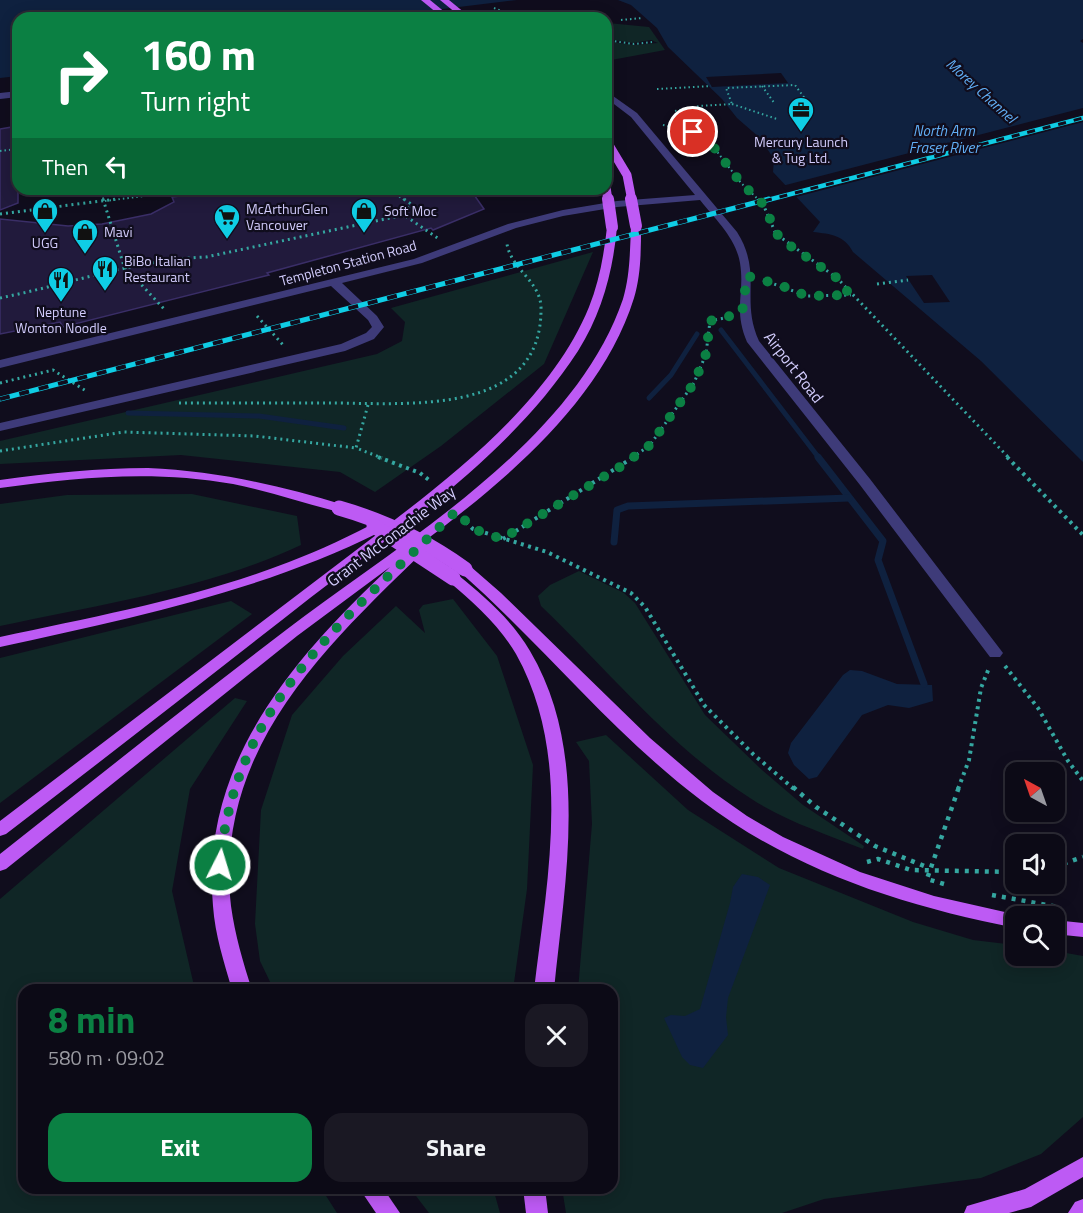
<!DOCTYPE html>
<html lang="en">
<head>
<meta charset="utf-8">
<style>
	body { margin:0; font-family:"Titillium Web",sans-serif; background:#1a1823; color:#f1f3f6; height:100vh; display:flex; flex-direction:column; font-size:22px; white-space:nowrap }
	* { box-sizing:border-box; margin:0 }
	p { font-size:20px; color:#9a9aa1 }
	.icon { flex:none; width:33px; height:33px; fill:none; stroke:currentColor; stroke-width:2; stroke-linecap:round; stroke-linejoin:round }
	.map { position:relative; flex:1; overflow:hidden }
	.sheet { position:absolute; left:18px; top:984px; width:600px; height:210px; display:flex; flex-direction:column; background:#0c0a16; border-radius:18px; box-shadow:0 3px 15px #0003,0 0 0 2px #2c2b35 }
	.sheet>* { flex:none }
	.banner { position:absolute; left:12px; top:12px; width:600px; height:183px; border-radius:18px; box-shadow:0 3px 15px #0003,0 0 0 2px #2c2b35; background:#0b8043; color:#fff; overflow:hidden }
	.needle { width:39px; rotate:320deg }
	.fabs { position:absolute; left:1005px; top:762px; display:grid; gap:12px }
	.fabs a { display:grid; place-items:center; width:60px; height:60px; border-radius:12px; background:#0c0a16; box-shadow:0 3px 15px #0003,0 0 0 2px #2c2b35; font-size:30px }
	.pin { position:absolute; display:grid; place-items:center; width:51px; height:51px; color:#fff; margin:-26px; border:3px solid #fff; border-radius:50%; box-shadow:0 2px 6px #0007 }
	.me { position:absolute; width:66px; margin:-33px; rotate:5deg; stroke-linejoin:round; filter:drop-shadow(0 0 4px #0008) }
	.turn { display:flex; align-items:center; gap:21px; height:126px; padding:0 30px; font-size:27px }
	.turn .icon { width:78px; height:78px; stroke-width:2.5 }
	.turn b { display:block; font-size:42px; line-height:51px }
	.then { display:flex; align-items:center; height:57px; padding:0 30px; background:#0003; gap:12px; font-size:22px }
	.round { display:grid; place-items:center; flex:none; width:63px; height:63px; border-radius:18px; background:#1a1823 }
	.head { display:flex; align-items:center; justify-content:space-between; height:102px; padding:0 30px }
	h1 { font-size:36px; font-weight:700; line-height:45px; color:#0b8043 }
	.button { display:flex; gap:12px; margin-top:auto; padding:12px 30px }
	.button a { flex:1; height:69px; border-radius:18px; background:#0b8043; color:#fff; font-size:24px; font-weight:700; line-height:69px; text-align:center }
	.button a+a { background:#1a1823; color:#f1f3f6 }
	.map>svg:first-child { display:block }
	.green { fill:#102626 }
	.water { fill:#0f213f }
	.pier { fill:#100d1d }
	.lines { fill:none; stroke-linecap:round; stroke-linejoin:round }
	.stream-far1 { stroke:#0f213f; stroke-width:5 }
	.stream { stroke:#0f213f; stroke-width:7 }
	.building { fill:#211a3c; stroke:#3a2e67; stroke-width:1.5 }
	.path-far3 { stroke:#35a7a1; stroke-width:2; stroke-dasharray:1.5 3; stroke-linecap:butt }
	.path-far2 { stroke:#35a7a1; stroke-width:3; stroke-dasharray:2 4; stroke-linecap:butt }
	.path-far1 { stroke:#35a7a1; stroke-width:4; stroke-dasharray:3 4.5; stroke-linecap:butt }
	.path { stroke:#35a7a1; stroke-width:4.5; stroke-dasharray:4 6; stroke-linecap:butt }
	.minor { fill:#3e3b79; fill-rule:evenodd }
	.major { fill:#bd5af4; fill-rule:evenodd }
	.rail-far1-casing { stroke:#0fcde5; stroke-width:4.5 }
	.rail-casing { stroke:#0fcde5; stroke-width:5 }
	.rail-far1 { stroke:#100d1d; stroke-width:3; stroke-dasharray:8; stroke-linecap:butt }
	.rail { stroke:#100d1d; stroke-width:4; stroke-dasharray:10; stroke-linecap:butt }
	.major-bridge-far2 { stroke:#bd5af4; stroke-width:9 }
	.major-bridge-far1 { stroke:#bd5af4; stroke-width:12 }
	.major-bridge { stroke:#bd5af4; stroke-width:15 }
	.route { stroke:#0b8043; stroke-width:10; stroke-dasharray:0 18 }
	.labels { text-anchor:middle; stroke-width:4.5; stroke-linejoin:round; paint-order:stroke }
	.far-poi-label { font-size:14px; fill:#d2ccfc; stroke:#100d1d; text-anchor:start }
	.far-street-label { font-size:14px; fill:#d2ccfc; stroke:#100d1d }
	.far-water-label { font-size:15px; font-style:italic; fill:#61aef5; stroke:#100d1d }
	.street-label { font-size:16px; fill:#d2ccfc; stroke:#100d1d }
</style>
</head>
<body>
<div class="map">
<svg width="1083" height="1213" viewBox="0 0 1083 1213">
	<rect width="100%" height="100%" fill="#100d1d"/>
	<g class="green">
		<path d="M608 23 649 27 665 50 606 61V41L634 45 658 43 651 40 633 43 606 39Z"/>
		<path d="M593 252 544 364 441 446 375 492 340 472 181 455 0 464V441L377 354 402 341 405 322 391 308Z"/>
		<path d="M192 494 297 516 301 545C207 589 101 604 0 626V504L67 495Z"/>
		<path d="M579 571 624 593 635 603 705 715 762 770 803 805 864 846 863 849C824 833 785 821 750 798 670 747 609 671 541 606L538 596 550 585Z"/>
		<path d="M453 599 497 656 533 765 527 889 513 990H274L260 961 255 924 261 810 292 715 343 656 396 606 425 633 419 610 423 605Z"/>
		<path d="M231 601 252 614 0 803V658Z"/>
		<path d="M235 698 247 701 190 789 172 891 195 990H24V1188H321L337 1213H0V899Z"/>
		<path d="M606 735 688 810 779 868 913 922 973 940 1015 945 1016 956H1054L1055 951 1083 956V1117L1041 1154 981 1178 824 1199 782 1213H566L562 1188H612V990H578L592 824 589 761 576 742Z"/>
		<path d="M410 1188H493L500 1213H429Z"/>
	</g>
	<g class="water">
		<path d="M0 0H517L369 18H18V76L0 78Z"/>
		<path d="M618 0H1083V39L1080 41 1083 43V462L981 361 853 252C844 235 831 234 813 232L820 222 773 172 774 159 760 138 737 118 722 99 668 47 657 28 631 5Z"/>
		<path d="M850 670 862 671 897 684 932 685 933 701 909 708 888 705 862 715 817 777 809 779 794 765 788 753 791 743 843 675Z"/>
		<path d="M742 874 758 877 770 885 728 998 726 1017 728 1035 703 1068 690 1065 682 1057 664 1018 671 1015 685 1016 700 1009 730 903 733 887Z"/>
	</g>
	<g class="pier">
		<path d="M781 73 788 83 712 87 706 77Z"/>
		<path d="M1083 108V122L792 198 782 186Z"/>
		<path d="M932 275 950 302 924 303 906 276Z"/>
	</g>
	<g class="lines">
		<g class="stream-far1">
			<path d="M721 330 819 458"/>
			<path d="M649 398 671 375 697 334"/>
			<path d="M128 413 259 416 344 428"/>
		</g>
		<g class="stream">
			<path d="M818 457 883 541 878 560 924 684"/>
			<path d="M614 542 617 510 628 506 849 498"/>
		</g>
	</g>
	<g class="building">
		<path d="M18 126V203L0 210V129Z"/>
		<path d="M236 189H470L484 209 433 230 431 228 267 273 269 275 63 327 60 322 0 334V219L68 226 102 224 151 214 174 202 172 197Z"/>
	</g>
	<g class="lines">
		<g class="path-far3">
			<path d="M494 8 519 18"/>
			<path d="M566 18 568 15"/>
			<path d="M621 20 642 18"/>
			<path d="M606 40 634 44 652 42"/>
			<path d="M762 86 775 104"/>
			<path d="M657 89 711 86"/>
			<path d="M732 104 777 119"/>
			<path d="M675 111 699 106 732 104 726 88 795 85 806 100"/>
			<path d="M663 125 693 132 712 145 741 183 760 201"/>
			<path d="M0 151 18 149"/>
			<path d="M100 189 104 201"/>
			<path d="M388 189 406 201"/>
			<path d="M105 201 200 189"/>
		</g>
		<g class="path-far2">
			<path d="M103 199 124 266 164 309"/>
			<path d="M404 199 411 204 404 215 439 239"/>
			<path d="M758 199 763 204 776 234 837 278 1009 458"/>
			<path d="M0 214 117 199"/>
			<path d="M763 280 807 296 851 295"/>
			<path d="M877 284 908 280"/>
			<path d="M0 298C69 284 135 260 206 257L404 215"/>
			<path d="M257 316 284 346"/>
			<path d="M0 383 53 370 86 391"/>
			<path d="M179 403C229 403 280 403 330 403 406 403 543 418 541 307 540 281 511 269 507 244"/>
			<path d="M368 405 356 448 382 458"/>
			<path d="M0 451 124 432 255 436 356 448"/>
			<path d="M632 458 650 445 694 383 706 354 710 321 729 317"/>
		</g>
		<g class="path-far1">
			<path d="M378 457 420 473 429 480"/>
			<path d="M1007 457 1083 535"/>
			<path d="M466 522 473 529 547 552 631 593 645 607 704 705 753 754 794 789"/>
			<path d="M503 539 634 457"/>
			<path d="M1005 666 1038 708 1068 761 1083 781"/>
			<path d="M958 789 969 760 981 688 989 668"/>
		</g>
		<g class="path">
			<path d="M793 787 816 807 875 846 929 868"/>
			<path d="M867 862 878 859 911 870 1016 872"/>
			<path d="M1054 867 1083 857"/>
			<path d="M944 884 927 879 959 787"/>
			<path d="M992 895 1058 907"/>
		</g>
		<g class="minor">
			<path d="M18 91V97L0 99V93Z"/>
			<path d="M606 91 637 113 737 232C763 273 740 300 759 341L870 479 1000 649 1003 653 1000 657H990L860 485 747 342C733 309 745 294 740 263 736 238 715 219 700 200L617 207 563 216 516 228 422 263 342 283 377 316 384 327 374 339 345 351 0 431V423L341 344 366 333 372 327 368 320 331 286 0 368V360L414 259 508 224 563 210 617 201 695 195 631 117 606 98Z"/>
		</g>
		<g class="major">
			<path d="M421 0H430L452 18H443Z"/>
			<path d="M440 0H449L471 18H462Z"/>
			<path d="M636 223 641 226C641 250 641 275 634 298 602 401 505 481 422 543L427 547 425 550C324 648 214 750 231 906 235 935 243 962 252 990H232C224 962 215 935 213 906 200 763 294 658 390 567L297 636 6 869 0 871V854C95 779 190 703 286 630 401 542 574 443 623 299 630 276 630 250 631 226Z"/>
			<path d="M612 224 617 227C613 271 602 313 578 351 511 454 406 524 310 598 209 677 108 756 6 834L0 836V821L380 532C260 592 130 618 0 647V637C97 616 196 598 289 562 321 550 351 535 381 520L386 519 392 522C465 466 553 395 589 307 599 282 604 255 607 227Z"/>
			<path d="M148 468C216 471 279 485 344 505L346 508 339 512C303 503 269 491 233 484 155 470 77 477 0 488V480C49 473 98 468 148 468Z"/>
			<path d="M465 565 470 566 501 593 650 738 713 792 747 816 783 837 860 872 934 896 1023 916H1016V928C903 906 794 871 702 801 613 734 543 645 460 572L458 569 460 566Z"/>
			<path d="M453 574 458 575C485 597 512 620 530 651 590 752 565 879 554 990H534C547 880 573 756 516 654 499 625 473 602 448 581L446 578Z"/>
			<path d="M1054 920 1083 923V937L1054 934Z"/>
			<path d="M1083 1157V1177L1031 1207 1009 1213H964L967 1206 1025 1189Z"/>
			<path d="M359 1188H383L400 1213H376Z"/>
			<path d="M523 1188H545L548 1213H526Z"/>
			<path d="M1083 1199V1213H1068L1075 1202Z"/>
		</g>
		<g class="rail-far1-casing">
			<path id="rail-far1" d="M764 201 1083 118"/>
		</g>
		<g class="rail-casing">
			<path id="rail" d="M0 399 769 199"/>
		</g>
		<use href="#rail-far1" class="rail-far1"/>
		<use href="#rail" class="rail"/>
		<g class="major-bridge-far2">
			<path d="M606 140 627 175 632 201"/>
			<path d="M606 187 608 201"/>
		</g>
		<g class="major-bridge-far1">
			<path d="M608 199 612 227"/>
			<path d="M631 199 636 226"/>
		</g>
		<g class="major-bridge">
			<path d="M339 508C385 521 426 541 465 569"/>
			<path d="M374 526 453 578"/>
		</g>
	</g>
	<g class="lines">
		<path class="route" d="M220 865C234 701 348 618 456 511L473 529 502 539 623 465 650 445 694 383 706 354 710 321 742 313 747 276 777 284 807 296 850 295 837 278 782 240 777 234 763 204 741 183 712 145 693 132"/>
	</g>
	<defs>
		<g id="office-pin" transform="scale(1.35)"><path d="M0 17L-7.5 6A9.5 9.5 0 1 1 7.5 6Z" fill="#0fcde5" stroke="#100d1d"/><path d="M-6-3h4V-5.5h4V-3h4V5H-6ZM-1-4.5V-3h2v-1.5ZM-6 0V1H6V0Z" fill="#111"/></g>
		<g id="shop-pin" transform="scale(1.35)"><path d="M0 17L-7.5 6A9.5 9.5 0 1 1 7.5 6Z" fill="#0fcde5" stroke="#100d1d"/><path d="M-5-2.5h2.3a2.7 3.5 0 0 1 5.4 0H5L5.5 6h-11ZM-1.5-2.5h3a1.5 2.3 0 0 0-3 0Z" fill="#111"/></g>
		<g id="supermarket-pin" transform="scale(1.35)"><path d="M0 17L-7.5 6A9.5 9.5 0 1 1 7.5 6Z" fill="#0fcde5" stroke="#100d1d"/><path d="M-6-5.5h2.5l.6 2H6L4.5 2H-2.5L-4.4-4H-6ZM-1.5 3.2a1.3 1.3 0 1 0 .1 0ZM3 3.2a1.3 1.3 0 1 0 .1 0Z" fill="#111"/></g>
		<g id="restaurant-pin" transform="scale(1.35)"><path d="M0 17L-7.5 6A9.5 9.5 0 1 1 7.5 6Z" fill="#0fcde5" stroke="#100d1d"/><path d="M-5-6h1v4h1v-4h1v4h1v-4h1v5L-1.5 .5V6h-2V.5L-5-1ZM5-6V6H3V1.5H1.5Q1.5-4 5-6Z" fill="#111"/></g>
	</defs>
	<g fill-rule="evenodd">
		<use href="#office-pin" x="801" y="110"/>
		<use href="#shop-pin" x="45" y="211"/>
		<use href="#shop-pin" x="364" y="211"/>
		<use href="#supermarket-pin" x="227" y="217"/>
		<use href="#shop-pin" x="85" y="232"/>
		<use href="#restaurant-pin" x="105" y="269"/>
		<use href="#restaurant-pin" x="61" y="280"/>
	</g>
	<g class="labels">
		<g class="far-poi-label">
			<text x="801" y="147" text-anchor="middle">Mercury Launch<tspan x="801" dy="16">&amp; Tug Ltd.</tspan></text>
			<text x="246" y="214">McArthurGlen<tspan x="246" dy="16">Vancouver</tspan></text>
			<text x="384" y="216">Soft Moc</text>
			<text x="104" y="237">Mavi</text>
			<text x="45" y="248" text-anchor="middle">UGG</text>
			<text x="124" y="266">BiBo Italian<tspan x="124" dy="16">Restaurant</tspan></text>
			<text x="61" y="317" text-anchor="middle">Neptune<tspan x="61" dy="16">Wonton Noodle</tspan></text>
		</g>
		<g class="far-street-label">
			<text transform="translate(348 263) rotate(-15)" y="5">Templeton Station Road</text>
		</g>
		<g class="far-water-label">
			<text transform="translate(981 91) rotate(42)" y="5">Morey Channel</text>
			<text x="944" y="136">North Arm<tspan x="944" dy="17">Fraser River</tspan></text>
		</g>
		<g class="street-label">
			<text transform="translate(794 367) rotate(52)" y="6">Airport Road</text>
			<text transform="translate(391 536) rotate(-37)" y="6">Grant McConachie Way</text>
		</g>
	</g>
</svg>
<div class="fabs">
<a><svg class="needle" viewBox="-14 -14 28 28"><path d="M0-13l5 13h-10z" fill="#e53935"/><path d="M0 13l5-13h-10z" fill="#9a9aa1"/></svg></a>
<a><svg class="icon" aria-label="sound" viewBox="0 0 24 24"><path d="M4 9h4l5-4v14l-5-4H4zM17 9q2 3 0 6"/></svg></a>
<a><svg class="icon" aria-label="search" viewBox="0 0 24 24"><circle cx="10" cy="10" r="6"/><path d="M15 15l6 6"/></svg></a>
</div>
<div class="pin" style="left:693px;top:132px;background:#d93025"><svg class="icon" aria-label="arrive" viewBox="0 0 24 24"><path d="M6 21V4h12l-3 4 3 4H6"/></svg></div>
<svg class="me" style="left:220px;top:865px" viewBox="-20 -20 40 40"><circle r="17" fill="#0b8043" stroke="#fff" stroke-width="3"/><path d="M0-11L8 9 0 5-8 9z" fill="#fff"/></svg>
<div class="banner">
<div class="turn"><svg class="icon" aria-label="right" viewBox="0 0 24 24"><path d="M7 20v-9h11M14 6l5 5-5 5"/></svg><div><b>160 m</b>Turn right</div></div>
<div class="then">Then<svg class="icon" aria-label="left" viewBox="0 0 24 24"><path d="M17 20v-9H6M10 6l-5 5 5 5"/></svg></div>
</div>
<section class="sheet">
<div class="head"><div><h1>8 min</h1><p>580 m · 09:02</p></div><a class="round"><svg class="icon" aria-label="close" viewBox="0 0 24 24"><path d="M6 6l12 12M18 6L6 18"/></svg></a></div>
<div class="button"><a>Exit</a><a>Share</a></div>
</section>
</div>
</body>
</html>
